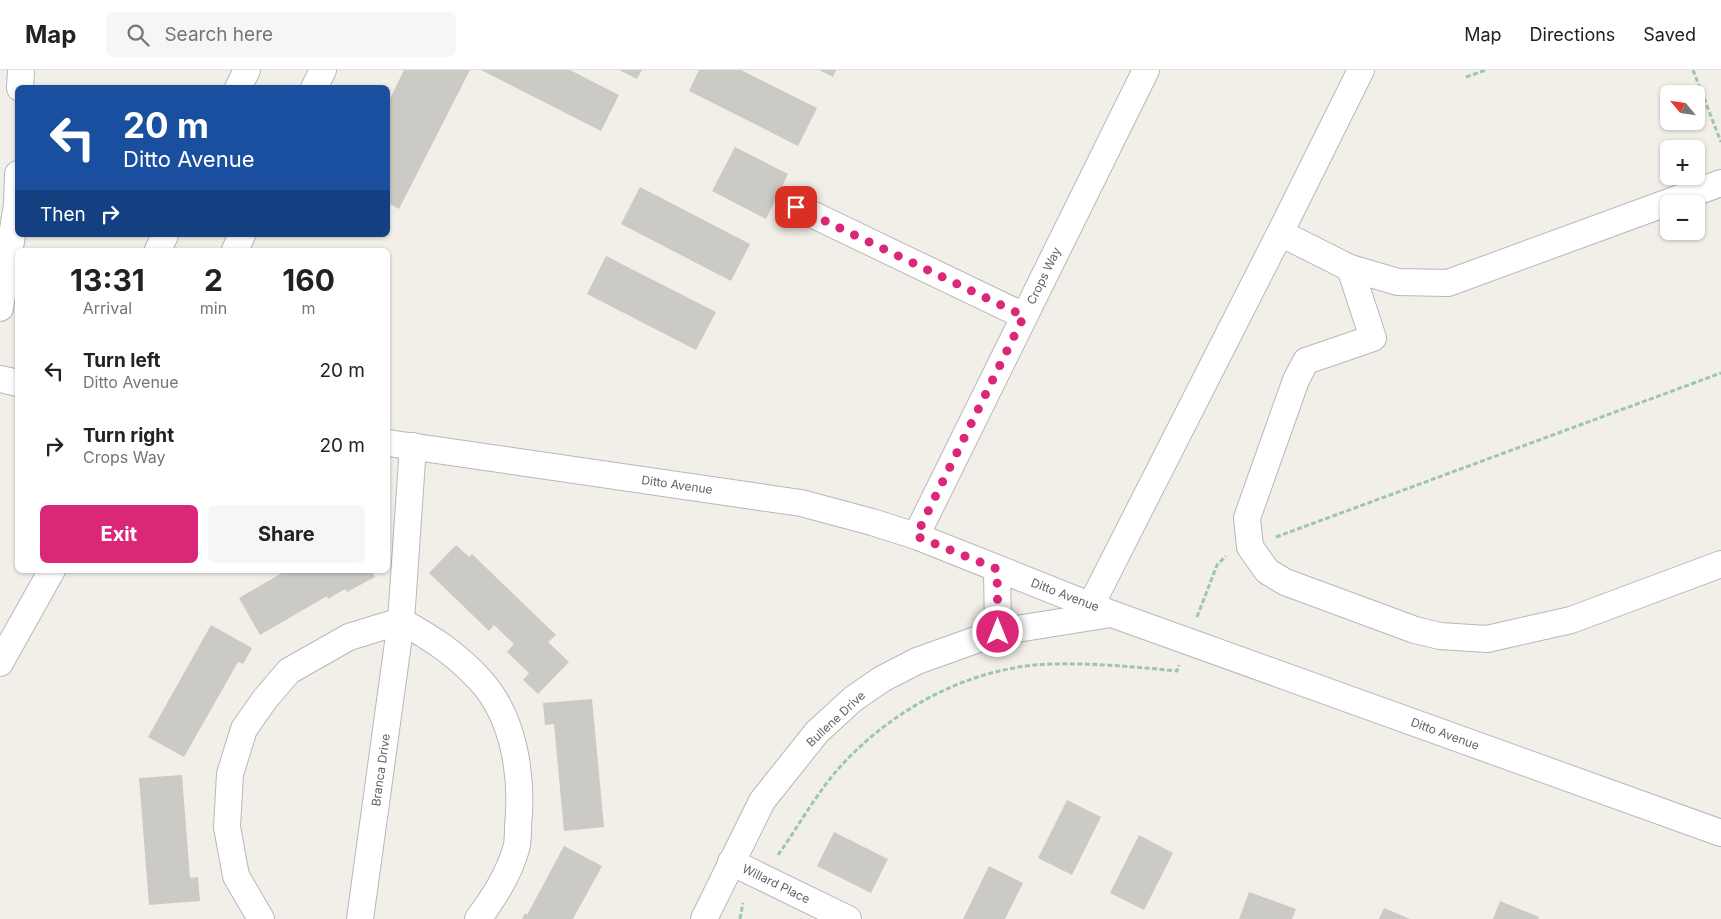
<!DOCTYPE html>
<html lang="en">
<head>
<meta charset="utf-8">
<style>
	body { margin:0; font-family:Inter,sans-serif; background:#f6f6f6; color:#222; height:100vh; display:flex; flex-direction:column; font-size:19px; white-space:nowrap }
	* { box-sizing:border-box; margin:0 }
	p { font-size:16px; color:#767676 }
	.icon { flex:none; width:28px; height:28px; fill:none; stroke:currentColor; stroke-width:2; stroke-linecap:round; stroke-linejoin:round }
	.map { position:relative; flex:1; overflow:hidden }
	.side { position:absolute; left:15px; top:178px; width:375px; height:325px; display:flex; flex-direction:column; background:#fff; border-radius:8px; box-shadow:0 1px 4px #0004 }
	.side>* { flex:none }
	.banner { position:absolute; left:15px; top:15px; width:375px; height:152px; border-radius:8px; box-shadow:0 1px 4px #0004; background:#1a4fa0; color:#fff; overflow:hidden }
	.needle { width:32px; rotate:299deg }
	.controls { position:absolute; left:1660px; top:15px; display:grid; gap:10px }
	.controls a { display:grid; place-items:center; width:45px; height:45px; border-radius:8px; background:#fff; box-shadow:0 1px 4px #0004; font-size:25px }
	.pin { position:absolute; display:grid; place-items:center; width:42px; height:42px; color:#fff; margin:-21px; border-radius:10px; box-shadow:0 2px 8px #0006 }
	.me { position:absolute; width:55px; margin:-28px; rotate:0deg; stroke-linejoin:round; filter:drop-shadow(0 0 4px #0008) }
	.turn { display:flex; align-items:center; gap:18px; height:105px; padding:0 25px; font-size:22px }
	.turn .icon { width:65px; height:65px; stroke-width:2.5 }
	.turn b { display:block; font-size:35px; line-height:42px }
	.then { display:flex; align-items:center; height:48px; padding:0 25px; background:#0003; gap:10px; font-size:19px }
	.eta { display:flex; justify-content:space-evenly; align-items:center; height:85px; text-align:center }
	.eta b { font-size:30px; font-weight:700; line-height:35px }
	.action { display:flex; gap:10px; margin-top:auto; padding:10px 25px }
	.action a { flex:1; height:58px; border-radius:8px; background:#db2777; color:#fff; font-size:20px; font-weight:700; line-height:58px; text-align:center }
	.action a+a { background:#f6f6f6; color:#222 }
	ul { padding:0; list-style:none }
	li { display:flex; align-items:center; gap:15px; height:75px; padding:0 25px }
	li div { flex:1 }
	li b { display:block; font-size:19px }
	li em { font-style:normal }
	header { display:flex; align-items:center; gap:30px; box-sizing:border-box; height:70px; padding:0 25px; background:#fff; border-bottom:1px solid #e0e0e0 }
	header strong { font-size:24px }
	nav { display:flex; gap:28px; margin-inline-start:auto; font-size:18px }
	.search { width:350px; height:45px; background:#f6f6f6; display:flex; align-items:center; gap:12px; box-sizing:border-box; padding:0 18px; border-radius:8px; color:#767676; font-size:19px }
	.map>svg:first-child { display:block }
	.building { fill:#cccac5 }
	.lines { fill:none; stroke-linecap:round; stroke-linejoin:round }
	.minor-casing { stroke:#b5b8bc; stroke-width:28 }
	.path { stroke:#9cc7a9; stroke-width:3; stroke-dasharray:5 2.5; stroke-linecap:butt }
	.minor { stroke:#fff; stroke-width:26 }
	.route { stroke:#db2777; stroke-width:9; stroke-dasharray:0 16.2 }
	.labels { text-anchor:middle; stroke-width:4; stroke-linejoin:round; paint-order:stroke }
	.street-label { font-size:12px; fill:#5f6368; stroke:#fff }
</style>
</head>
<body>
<header>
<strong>Map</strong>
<div class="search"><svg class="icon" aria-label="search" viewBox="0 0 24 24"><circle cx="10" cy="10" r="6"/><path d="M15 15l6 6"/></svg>Search here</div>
<nav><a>Map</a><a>Directions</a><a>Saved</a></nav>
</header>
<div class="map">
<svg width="1721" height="849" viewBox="0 0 1721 849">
	<rect width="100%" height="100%" fill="#f1efe8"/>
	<g class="building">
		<path d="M404 0H470L399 139 388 133V33Z"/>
		<path d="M481 0H570L619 25 601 61Z"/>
		<path d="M619 0H642L637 9Z"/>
		<path d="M699 0H741L817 38 798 76 689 21Z"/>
		<path d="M819 0H836L833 7Z"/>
		<path d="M735 77 788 104 766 149 712 121Z"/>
		<path d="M640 117 750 174 731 211 621 154Z"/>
		<path d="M606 186 716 242 696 280 587 224Z"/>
		<path d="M456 475 469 487 472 484 556 565 548 572 569 592 538 624 523 610 529 603 507 582 514 574 494 555 489 561 429 503Z"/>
		<path d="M287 500H371L375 507 347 522 345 519 328 529 327 526 260 565 239 528Z"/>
		<path d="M211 555 252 578 243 594 238 592 184 687 148 667Z"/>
		<path d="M592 629 604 757 564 761 554 654 545 655 543 633Z"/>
		<path d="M182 705 190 808 198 807 200 831 149 835 139 708Z"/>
		<path d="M1067 730 1101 747 1072 805 1038 788Z"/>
		<path d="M834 762 888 789 871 823 817 796Z"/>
		<path d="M1139 765 1173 783 1144 840 1110 823Z"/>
		<path d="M564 776 602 796 573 849H522L525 843 527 845Z"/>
		<path d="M989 796 1023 813 1005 849H963Z"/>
		<path d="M1249 822 1296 839 1292 849H1239Z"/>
		<path d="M1500 831 1539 847 1538 849H1493Z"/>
		<path d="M1384 838 1410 849H1379Z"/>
	</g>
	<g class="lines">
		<g class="minor-casing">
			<g id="minor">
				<path d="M20 18 21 0"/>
				<path d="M238 18 247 0"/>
				<path d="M314 18 323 0"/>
				<path d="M797 137 1024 246"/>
				<path d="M1280 163 1361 0"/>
				<path d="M158 180 165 165"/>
				<path d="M235 180 242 165"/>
				<path d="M1350 198 1398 212 1448 213 1721 113"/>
				<path d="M0 238 17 135 18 104"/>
				<path d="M0 309 18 313"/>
				<path d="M388 373 801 433 872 452 916 466 1112 544 1721 763"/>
				<path d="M916 466 1146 0"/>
				<path d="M997 499 998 562"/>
				<path d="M1091 535 1280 163 1350 198 1373 268 1306 291 1296 310 1247 448 1250 477 1267 501 1285 512 1415 560 1440 566 1487 569 1571 550 1721 494"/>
				<path d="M0 593 52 500"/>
				<path d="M731 792 848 849"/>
				<path d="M261 849 236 806 227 757 230 704 244 659 265 629 289 601 349 567 401 551C433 569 455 583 480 610 515 648 523 708 518 757 518 764 518 773 516 779 508 806 494 827 478 849"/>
				<path d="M360 849 401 551 413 376"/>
				<path d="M704 849 762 731 817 662 853 629 882 609 917 591 998 562 1111 544"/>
			</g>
		</g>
		<g class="path">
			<path d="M1693 0 1721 72"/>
			<path d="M1466 7 1486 0"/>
			<path d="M1276 467 1721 303"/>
			<path d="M1197 547 1217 495 1226 486"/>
			<path d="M778 785C798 757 816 724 839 698 893 638 973 595 1055 594 1096 593 1136 597 1177 601L1179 595"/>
			<path d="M740 849 743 833"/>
		</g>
		<use href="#minor" class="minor"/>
	</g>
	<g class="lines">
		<path class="route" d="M796 137 1024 246 916 466 997 499 998 562"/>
	</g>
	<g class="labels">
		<g class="street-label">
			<text transform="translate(1044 206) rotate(-64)" y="4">Crops Way</text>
			<text transform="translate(677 415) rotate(8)" y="4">Ditto Avenue</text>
			<text transform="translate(1065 525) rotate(21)" y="4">Ditto Avenue</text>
			<text transform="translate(836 649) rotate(-43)" y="4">Bullene Drive</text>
			<text transform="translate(1445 664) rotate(20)" y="4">Ditto Avenue</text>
			<text transform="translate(381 700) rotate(-82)" y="4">Branca Drive</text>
			<text transform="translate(776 814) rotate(26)" y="4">Willard Place</text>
		</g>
	</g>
</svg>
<div class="controls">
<a><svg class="needle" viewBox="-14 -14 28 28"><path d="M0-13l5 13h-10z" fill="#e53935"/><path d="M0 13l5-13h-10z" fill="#767676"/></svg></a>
<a>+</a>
<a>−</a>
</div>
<div class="pin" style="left:796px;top:137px;background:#d93025"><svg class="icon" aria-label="arrive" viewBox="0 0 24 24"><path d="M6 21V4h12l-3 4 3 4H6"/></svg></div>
<svg class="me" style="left:998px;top:562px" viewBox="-20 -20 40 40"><circle r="17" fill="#db2777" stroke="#fff" stroke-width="3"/><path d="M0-11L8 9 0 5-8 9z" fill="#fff"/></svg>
<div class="banner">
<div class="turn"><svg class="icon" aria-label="left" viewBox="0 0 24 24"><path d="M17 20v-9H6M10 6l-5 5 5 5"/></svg><div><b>20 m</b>Ditto Avenue</div></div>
<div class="then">Then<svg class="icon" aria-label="right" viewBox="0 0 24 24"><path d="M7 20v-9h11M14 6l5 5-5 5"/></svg></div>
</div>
<section class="side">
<div class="eta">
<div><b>13:31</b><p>Arrival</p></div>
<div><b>2</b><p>min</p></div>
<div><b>160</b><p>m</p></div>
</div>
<ul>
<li><svg class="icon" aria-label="left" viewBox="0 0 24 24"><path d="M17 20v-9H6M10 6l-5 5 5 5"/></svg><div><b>Turn left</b><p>Ditto Avenue</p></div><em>20 m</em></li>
<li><svg class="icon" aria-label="right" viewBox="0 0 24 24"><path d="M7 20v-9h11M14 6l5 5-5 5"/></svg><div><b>Turn right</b><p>Crops Way</p></div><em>20 m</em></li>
</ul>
<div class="action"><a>Exit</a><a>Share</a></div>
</section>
</div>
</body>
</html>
